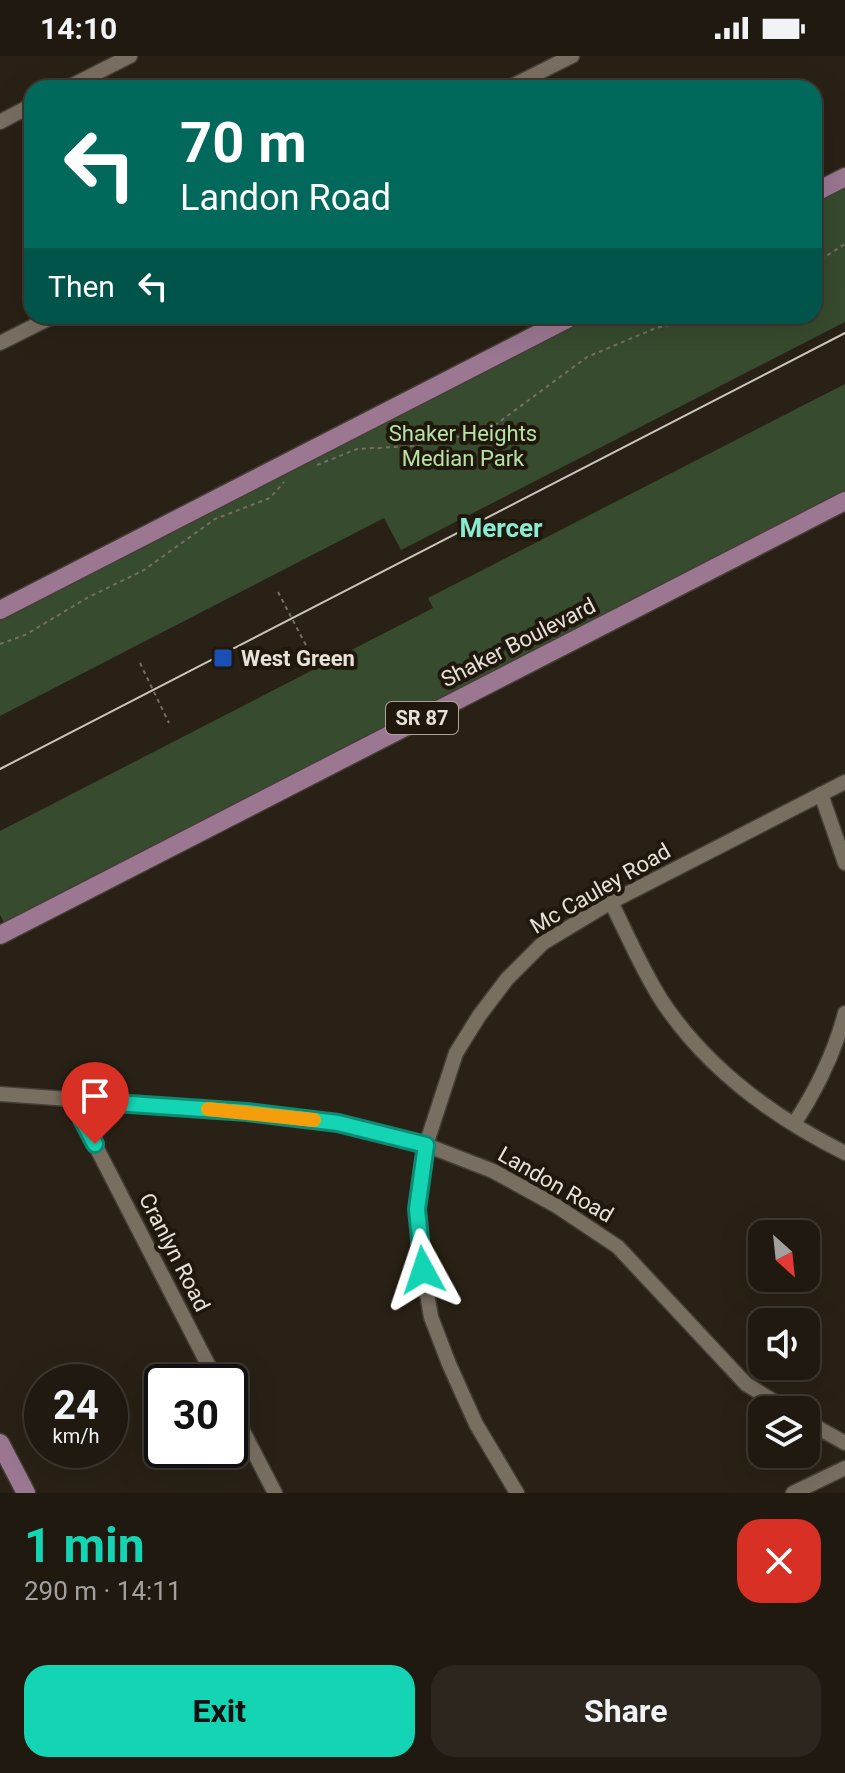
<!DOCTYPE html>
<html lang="en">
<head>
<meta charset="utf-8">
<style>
	body { margin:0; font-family:Roboto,sans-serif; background:#2c261e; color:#f1f3f6; height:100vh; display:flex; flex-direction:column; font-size:30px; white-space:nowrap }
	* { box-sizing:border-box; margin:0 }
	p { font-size:26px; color:#a1a09f }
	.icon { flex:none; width:44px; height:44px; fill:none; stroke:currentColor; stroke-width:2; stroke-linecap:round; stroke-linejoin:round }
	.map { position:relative; height:1437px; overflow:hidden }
	.sheet { display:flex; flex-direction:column; background:#1f1910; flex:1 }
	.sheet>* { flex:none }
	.guide { position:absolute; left:24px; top:24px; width:798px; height:244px; border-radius:24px; box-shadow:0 8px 32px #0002,0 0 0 2px #3c3830; background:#00695c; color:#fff; overflow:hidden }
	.needle { width:52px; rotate:153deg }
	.controls { position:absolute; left:748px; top:1164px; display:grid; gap:16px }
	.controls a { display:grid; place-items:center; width:72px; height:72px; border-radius:16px; background:#1f1910; box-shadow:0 8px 32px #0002,0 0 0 2px #3c3830; font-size:40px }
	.speed { position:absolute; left:24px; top:1308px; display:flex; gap:16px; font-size:40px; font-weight:700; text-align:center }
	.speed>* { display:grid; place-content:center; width:104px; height:104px; border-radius:50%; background:#1f1910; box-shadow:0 8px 32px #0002,0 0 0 2px #3c3830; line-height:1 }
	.speed small { font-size:20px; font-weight:400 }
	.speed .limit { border:4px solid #111; border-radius:12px; background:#fff; color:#111 }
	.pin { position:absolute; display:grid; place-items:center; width:68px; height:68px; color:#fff; margin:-82px -34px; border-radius:50% 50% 50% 0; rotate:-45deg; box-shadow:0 0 8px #0007 }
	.pin .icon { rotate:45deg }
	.me { position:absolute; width:88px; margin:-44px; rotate:355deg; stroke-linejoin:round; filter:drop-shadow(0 0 6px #0008) }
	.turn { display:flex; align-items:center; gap:28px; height:168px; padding:0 24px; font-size:36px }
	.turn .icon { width:104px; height:104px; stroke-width:2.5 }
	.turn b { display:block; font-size:56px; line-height:68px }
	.then { display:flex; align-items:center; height:76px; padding:0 24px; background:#0003; gap:16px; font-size:30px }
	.round { display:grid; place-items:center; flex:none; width:84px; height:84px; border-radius:24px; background:#2c261e }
	.head { display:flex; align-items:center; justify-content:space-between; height:136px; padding:0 24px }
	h1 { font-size:48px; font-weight:700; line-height:60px; color:#14d5b3 }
	.button { display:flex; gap:16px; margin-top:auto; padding:16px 24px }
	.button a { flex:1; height:92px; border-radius:24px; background:#14d5b3; color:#111; font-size:32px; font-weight:700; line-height:92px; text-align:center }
	.button a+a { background:#2c261e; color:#f1f3f6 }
	.status { display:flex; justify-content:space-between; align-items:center; height:56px; padding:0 40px; background:#1f1910; direction:ltr }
	.status svg { height:22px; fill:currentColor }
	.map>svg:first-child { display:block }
	.green { fill:#374b2e }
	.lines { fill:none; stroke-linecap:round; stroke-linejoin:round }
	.minor-casing { stroke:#453e36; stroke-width:17 }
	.major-casing { stroke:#453e36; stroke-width:21 }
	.path { stroke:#756e64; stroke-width:2; stroke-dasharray:4 4; stroke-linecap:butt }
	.minor { stroke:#786f61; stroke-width:14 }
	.major { stroke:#9b7791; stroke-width:18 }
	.tram { stroke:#cac5bc; stroke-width:2 }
	.route-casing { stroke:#0d8a74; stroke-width:20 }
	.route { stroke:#14d5b3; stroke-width:14 }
	.slow { stroke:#f59e0b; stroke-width:14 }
	.transit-dot { fill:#1a4fb4; stroke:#20180c; stroke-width:3 }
	.labels { text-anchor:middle; stroke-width:8; stroke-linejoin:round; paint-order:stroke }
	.shield { fill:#20180c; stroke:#aba59c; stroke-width:2 }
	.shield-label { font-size:20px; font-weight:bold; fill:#e6e1d9 }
	.park-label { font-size:22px; fill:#b7e2a5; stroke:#20180c }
	.street-label { font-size:22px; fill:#e6e1d9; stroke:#20180c }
	.poi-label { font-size:22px; font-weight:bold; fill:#e6e1d9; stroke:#20180c; text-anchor:start }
	.quarter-label { font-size:26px; font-weight:bold; fill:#88ebd2; stroke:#20180c }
</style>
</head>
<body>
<div class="status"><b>14:10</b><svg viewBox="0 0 49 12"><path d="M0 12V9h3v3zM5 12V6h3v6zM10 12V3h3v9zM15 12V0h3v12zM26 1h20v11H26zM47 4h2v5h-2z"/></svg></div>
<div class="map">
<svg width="845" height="1437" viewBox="0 0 845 1437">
	<rect width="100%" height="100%" fill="#292115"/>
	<g class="green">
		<path d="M845 121V266L401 494 384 462 0 660V555L574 260H814V137Z"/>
		<path d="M845 328V435L5 868 0 859V775L433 552 428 542Z"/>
	</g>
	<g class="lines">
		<g class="minor-casing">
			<g id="minor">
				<path d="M67 32 130 0"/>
				<path d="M508 32 572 0"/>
				<path d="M0 66 32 49"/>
				<path d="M0 287 54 260"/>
				<path d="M821 738 845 807"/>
				<path d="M611 846C627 878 642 914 662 945 707 1013 773 1061 845 1097"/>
				<path d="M0 1038 247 1056 338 1067 426 1089 493 1115 555 1149 618 1191 746 1328 788 1354"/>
				<path d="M72 1044 217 1326"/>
				<path d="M794 1068C817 1033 834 999 845 957"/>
				<path d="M230 1350 275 1437"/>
				<path d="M806 1365 845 1387"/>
				<path d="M517 1437 476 1368 449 1308 431 1261 423 1214 417 1153 426 1089 456 997 479 960 507 923 543 887 611 846 845 726"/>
				<path d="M793 1437 845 1412"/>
			</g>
		</g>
		<g class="major-casing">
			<g id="major">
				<path d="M814 137 845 121"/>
				<path d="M0 554 573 260"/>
				<path d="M0 879 845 445"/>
				<path d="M0 1387 26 1437"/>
			</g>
		</g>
		<g class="path">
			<path d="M814 208 845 188"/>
			<path d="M317 409 357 393 413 390 487 375 587 301 656 272 708 260"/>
			<path d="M278 536 309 595"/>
			<path d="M0 588 25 579 87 542 144 514 215 463 270 442 284 426"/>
			<path d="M140 607 169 667"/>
		</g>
		<use href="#minor" class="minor"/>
		<use href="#major" class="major"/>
		<path class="tram" d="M0 713 845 277"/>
	</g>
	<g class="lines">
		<g class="route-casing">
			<path id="route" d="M95 1088 72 1044 247 1056 338 1067 426 1089 417 1153 423 1214"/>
		</g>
		<use href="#route" class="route"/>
		<path class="slow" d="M208 1053 314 1064"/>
	</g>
	<rect class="transit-dot" x="213" y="592" width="20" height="20" rx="4"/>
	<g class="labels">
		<rect class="shield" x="386" y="646" width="72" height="32" rx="6"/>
		<g class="shield-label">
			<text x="422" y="669">SR 87</text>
		</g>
		<g class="park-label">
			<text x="463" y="385">Shaker Heights<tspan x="463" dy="25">Median Park</tspan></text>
		</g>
		<g class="street-label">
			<text transform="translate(518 586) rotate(-27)" y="8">Shaker Boulevard</text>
			<text transform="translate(600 832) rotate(-30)" y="8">Mc Cauley Road</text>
			<text transform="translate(556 1128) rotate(30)" y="8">Landon Road</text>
			<text transform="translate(175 1196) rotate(63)" y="8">Cranlyn Road</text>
		</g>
		<g class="poi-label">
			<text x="241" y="610">West Green</text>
		</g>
		<g class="quarter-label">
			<text x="501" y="481">Mercer</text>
		</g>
	</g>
</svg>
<div class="controls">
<a><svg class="needle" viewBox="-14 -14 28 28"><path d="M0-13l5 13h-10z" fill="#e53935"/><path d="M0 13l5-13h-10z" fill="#a1a09f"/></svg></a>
<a><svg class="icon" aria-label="sound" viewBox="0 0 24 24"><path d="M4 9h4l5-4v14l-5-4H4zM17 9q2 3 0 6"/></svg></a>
<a><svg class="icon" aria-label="layers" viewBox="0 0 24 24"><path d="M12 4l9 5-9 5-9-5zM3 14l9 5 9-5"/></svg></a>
</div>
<div class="speed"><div>24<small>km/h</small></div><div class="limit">30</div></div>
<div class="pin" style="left:95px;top:1088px;background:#d93025"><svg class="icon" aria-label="arrive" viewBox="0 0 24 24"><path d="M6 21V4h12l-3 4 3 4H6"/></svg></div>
<svg class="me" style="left:423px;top:1214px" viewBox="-20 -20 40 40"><path d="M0-17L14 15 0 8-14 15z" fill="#14d5b3" stroke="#fff" stroke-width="4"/></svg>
<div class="guide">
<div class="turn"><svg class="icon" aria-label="left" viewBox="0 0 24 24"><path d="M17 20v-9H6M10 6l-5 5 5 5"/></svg><div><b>70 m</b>Landon Road</div></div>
<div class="then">Then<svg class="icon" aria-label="left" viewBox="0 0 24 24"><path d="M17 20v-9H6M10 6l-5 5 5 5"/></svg></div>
</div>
</div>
<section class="sheet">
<div class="head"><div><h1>1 min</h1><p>290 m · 14:11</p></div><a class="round" style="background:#d93025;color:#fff"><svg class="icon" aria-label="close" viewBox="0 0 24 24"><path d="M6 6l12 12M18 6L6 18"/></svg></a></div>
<div class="button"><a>Exit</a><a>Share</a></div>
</section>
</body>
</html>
